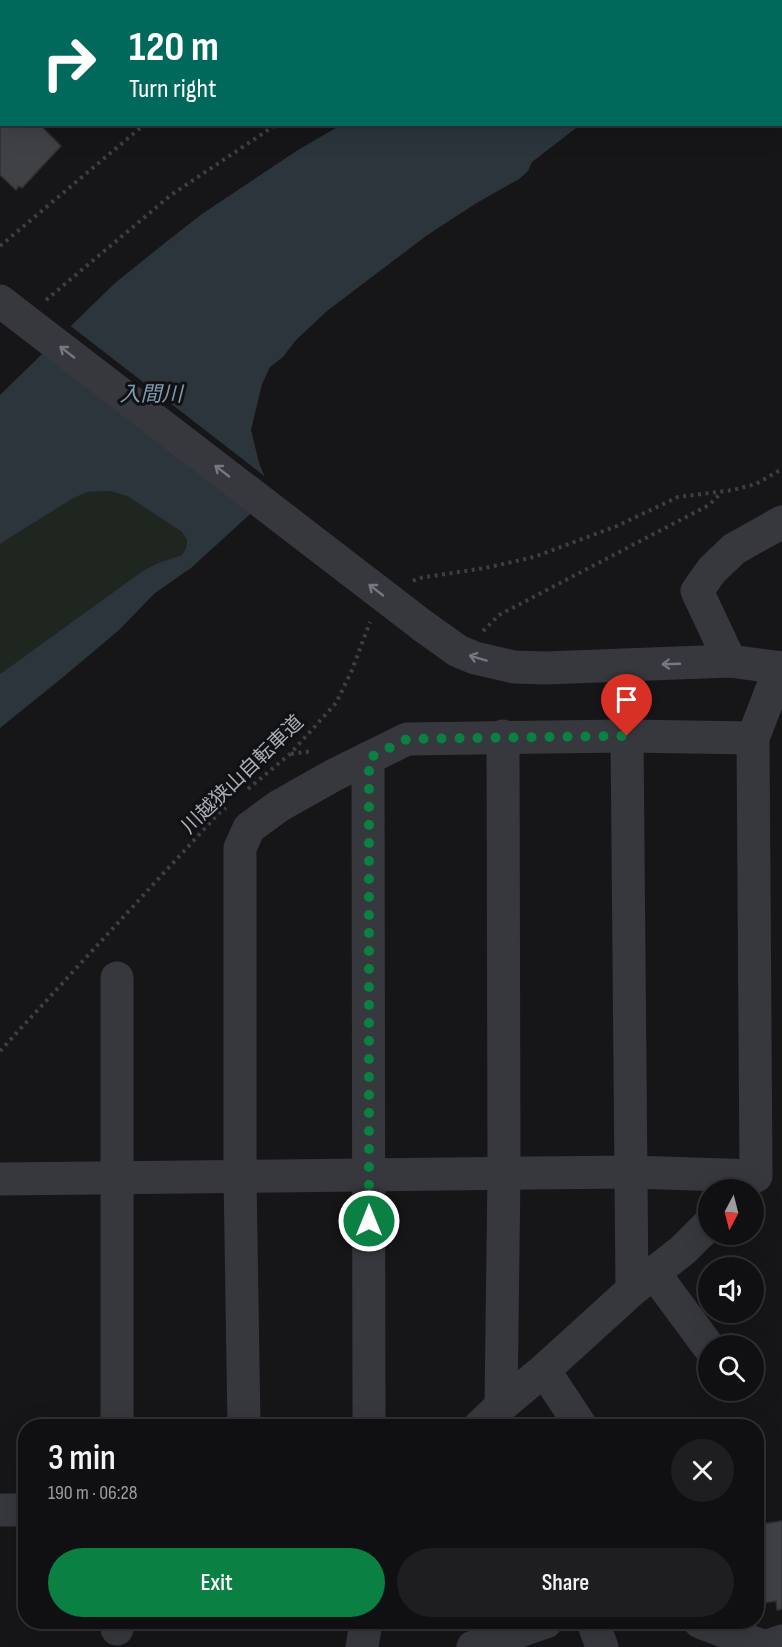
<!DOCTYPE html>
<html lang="en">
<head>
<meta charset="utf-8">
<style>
	body { margin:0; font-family:"Sofia Sans Condensed","Noto Sans JP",sans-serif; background:#1e1e20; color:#f1f3f6; height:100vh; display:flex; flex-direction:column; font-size:22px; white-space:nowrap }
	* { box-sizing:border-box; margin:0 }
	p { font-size:20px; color:#9c9d9f }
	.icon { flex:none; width:33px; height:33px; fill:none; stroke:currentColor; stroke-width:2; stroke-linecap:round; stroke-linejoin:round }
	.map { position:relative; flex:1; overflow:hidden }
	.drawer { position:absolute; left:18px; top:1419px; width:746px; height:210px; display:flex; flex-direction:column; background:#101012; border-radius:24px; box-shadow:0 6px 24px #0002,0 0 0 2px #303032 }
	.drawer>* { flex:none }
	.banner { position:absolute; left:0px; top:0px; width:783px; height:126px; box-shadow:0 6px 24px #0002,0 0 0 2px #303032; background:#00695c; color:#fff; overflow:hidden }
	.needle { width:39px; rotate:187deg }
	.fabs { position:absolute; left:698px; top:1179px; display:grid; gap:12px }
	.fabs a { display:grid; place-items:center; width:66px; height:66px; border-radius:50%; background:#101012; box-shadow:0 6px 24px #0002,0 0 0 2px #303032; font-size:30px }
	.pin { position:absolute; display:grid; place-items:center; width:51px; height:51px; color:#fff; margin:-62px -26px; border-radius:50% 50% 50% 0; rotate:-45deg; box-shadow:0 0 6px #0007 }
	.pin .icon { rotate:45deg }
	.me { position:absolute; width:66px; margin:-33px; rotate:0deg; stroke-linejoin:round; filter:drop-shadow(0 0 4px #0008) }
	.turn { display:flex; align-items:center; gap:21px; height:126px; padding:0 30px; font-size:27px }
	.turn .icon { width:78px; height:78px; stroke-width:2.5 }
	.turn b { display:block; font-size:42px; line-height:51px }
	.round { display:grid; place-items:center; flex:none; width:63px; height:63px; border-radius:32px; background:#1e1e20 }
	.overview { display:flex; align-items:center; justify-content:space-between; height:102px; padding:0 30px }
	h1 { font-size:36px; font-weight:600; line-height:45px }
	.primary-button { display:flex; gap:12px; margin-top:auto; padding:12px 30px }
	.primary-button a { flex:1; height:69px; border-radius:36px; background:#0b8043; color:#fff; font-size:24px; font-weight:600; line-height:69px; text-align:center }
	.primary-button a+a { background:#1e1e20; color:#f1f3f6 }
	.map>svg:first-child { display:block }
	.green { fill:#1e261f }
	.water { fill:#2c353c }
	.pier { fill:#161618 }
	.building { fill:#404145; stroke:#303034; stroke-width:1.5 }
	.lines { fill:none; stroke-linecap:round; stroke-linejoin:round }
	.path { stroke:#3d3f44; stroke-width:4; stroke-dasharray:3 4.5; stroke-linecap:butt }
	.minor { stroke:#37383d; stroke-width:33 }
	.minor-bridge { stroke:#37383d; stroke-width:33 }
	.oneway { stroke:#757881 }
	.route { stroke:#0b8043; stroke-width:10; stroke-dasharray:0 18 }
	.labels { text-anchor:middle; stroke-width:6; stroke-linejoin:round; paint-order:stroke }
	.street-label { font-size:20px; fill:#a8adb8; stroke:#111113 }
	.water-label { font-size:21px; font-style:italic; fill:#7f9bb3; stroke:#111113 }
</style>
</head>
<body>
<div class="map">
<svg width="782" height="1647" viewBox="0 0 782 1647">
	<rect width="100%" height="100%" fill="#161618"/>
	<path class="green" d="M110 491 127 496 182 532 187 540 186 548 182 555 158 563 144 570 0 674V544L72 499 87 492Z"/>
	<path class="water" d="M341 125H580L532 162 528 171 519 179 475 204 426 236 327 311 296 340 283 357 270 367 262 384 251 430 259 463 264 475 265 494 260 505 191 568 155 593 119 630 62 678 0 728V674L144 570 158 563 182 555 186 548 187 540 182 532 127 496 110 491 87 492 72 499 0 544V395L115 283 166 242 202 214 298 150Z"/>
	<path class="pier" d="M68 324 267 478 268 495 41 351Z"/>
	<g class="building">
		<path d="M14 0H133L131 2H15Z"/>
		<path d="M2 106V124H39L61 146 22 188 19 186 16 190 0 175V107Z"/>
		<path d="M782 1521V1609L777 1610 776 1601 756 1604V1525Z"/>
	</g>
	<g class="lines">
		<g class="path">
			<path d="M292 2 294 0"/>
			<path d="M496 2 498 0"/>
			<path d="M0 246 145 124"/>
			<path d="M46 300 171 195 277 124"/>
			<path d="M413 581 419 578 485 568 534 557 617 526 678 497 733 490 756 484 782 469"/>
			<path d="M483 631 499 615 709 505 722 492"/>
			<path d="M291 754 313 751"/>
			<path d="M248 789 290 754 336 703 352 670 370 622"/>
			<path d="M0 1051 219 813 226 808"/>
		</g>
		<g class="minor">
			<path d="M423 626 458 651 475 658 514 667 545 668 730 661 782 668"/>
			<path d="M730 661 697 591 712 570 734 549 782 522"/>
			<path d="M627 736 632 1290"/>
			<path d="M368 758 369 1426"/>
			<path d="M117 978V1426"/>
			<path d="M0 1179 631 1172 756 1176 753 738 780 668"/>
			<path d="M654 1273 708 1346"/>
			<path d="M544 1370 581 1426"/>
			<path d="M501 1406 504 1173 503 736"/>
			<path d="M244 1426 240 1176V848L249 828 279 806 334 775 407 739 627 736 753 738"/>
			<path d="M480 1426 501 1406 544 1370 632 1290 683 1250 708 1225"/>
			<path d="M0 1510H26"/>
			<path d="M593 1622 602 1647"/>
			<path d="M700 1622 765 1647 782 1641"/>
			<path d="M117 1629V1622"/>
			<path d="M362 1647 366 1622"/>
			<path d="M473 1647 546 1622"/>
		</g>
		<path class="minor-bridge" d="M0 301 423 626"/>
	</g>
	<defs><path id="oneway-shaft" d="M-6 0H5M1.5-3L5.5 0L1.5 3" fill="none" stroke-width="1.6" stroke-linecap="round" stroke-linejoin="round" transform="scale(1.5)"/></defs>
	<g class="oneway">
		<use href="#oneway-shaft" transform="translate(67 352) rotate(-142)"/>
		<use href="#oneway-shaft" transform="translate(222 471) rotate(-142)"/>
		<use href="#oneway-shaft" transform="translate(376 590) rotate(-142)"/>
		<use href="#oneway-shaft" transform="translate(478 658) rotate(-163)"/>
		<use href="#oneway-shaft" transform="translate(671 664) rotate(178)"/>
	</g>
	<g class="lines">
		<path class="route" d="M369 1221V758L407 739 627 736"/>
	</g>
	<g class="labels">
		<g class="street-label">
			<text transform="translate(242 774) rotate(-44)" y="7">川越狭山自転車道</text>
		</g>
		<g class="water-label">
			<text x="151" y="401">入間川</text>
		</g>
	</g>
</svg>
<div class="fabs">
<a><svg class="needle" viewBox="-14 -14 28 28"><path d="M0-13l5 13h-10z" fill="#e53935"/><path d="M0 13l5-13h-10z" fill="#9c9d9f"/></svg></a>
<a><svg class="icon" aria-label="sound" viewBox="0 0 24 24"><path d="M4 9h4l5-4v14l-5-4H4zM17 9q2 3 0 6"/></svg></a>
<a><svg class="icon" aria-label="search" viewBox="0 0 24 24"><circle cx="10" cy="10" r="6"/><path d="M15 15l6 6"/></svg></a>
</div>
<div class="pin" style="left:627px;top:736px;background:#d93025"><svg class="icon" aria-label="arrive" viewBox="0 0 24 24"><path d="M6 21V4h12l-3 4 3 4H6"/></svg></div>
<svg class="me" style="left:369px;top:1221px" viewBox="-20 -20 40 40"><circle r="17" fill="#0b8043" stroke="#fff" stroke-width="3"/><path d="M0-11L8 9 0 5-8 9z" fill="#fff"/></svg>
<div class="banner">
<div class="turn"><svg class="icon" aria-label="right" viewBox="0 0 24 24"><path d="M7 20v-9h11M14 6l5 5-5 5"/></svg><div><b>120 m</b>Turn right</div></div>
</div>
<section class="drawer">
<div class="overview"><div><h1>3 min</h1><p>190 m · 06:28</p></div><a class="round"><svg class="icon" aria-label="close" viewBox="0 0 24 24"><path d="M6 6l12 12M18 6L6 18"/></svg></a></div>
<div class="primary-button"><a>Exit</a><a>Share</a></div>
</section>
</div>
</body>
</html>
